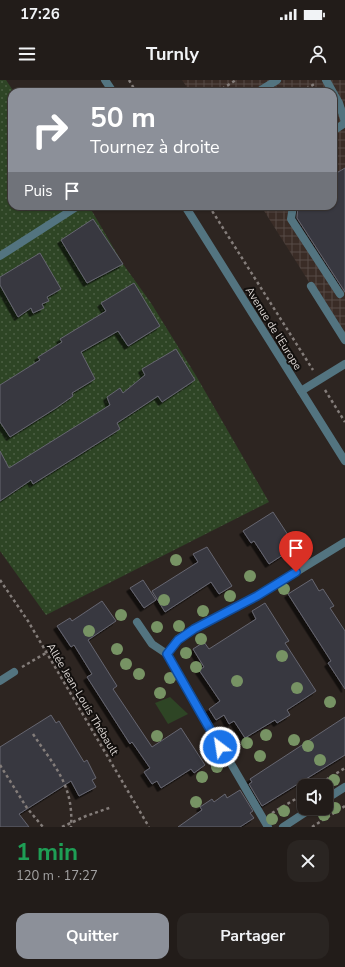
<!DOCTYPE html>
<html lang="fr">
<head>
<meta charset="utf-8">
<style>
	body { margin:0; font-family:"Nunito Sans",sans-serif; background:#2a2522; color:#f1f3f6; height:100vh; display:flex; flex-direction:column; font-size:15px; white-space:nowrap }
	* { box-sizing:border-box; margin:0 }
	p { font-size:13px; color:#a2a1a2 }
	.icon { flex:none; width:22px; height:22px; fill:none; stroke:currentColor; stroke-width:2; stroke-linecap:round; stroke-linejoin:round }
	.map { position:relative; height:747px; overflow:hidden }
	.sheet { display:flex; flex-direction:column; background:#221c19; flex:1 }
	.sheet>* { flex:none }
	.top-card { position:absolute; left:8px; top:8px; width:329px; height:122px; border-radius:12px; box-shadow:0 1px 3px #0004,0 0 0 1px #3f3a38; background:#8c9099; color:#fff; overflow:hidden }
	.buttons { position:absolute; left:297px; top:699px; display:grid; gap:8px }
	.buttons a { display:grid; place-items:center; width:36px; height:36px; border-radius:8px; background:#221c19; box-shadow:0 1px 3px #0004,0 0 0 1px #3f3a38; font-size:20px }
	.pin { position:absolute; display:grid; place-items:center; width:34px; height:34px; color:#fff; margin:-41px -17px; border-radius:50% 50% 50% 0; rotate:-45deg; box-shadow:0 0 4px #0007 }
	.pin .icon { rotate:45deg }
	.me { position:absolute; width:44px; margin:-22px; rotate:329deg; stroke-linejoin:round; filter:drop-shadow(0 0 3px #0008) }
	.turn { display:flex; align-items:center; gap:14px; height:84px; padding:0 16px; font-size:18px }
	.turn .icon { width:52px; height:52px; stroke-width:2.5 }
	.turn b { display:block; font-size:28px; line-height:34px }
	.then { display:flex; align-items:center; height:38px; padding:0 16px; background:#0003; gap:8px; font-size:15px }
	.round { display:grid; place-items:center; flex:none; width:42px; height:42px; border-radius:12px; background:#2a2522 }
	.overview { display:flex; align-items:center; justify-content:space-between; height:68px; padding:0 16px }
	h1 { font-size:24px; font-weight:700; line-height:30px; color:#1e9e55 }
	.action { display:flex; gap:8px; margin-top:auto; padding:8px 16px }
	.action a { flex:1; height:46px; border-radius:12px; background:#8c9099; color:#fff; font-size:16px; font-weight:700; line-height:46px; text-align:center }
	.action a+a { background:#2a2522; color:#f1f3f6 }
	.status { display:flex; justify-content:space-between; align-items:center; height:28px; padding:0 20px; background:#221c19; direction:ltr }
	.status svg { height:11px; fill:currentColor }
	header { display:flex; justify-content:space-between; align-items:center; height:52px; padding:0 16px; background:#221c19; font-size:18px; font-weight:700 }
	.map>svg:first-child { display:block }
	.industrial { fill:url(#industrial-grid) }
	.grass { fill:url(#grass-dots) }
	.green { fill:#2e4525 }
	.building { fill:#383841; stroke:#666670; filter:url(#shadow) }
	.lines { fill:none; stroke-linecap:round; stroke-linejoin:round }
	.path { stroke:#847d7a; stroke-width:2.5; stroke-dasharray:3 3; stroke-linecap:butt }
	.service { stroke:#537480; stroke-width:8 }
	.minor { stroke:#537480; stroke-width:8 }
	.tree { fill:#779364 }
	.route-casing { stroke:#114b97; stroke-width:10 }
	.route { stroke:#1a73e8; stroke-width:7 }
	.labels { text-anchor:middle; stroke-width:4; stroke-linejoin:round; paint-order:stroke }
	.street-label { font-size:11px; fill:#ded8d5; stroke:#120f0d }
</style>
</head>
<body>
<div class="status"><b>17:26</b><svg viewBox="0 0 49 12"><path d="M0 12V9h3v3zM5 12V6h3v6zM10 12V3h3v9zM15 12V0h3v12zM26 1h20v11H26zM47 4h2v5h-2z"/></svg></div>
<header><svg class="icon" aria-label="menu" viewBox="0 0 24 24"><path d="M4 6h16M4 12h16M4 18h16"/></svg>Turnly<svg class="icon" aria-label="person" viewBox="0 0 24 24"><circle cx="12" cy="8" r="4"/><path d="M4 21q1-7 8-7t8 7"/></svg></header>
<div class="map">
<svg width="345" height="747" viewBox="0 0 345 747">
	<defs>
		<pattern id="industrial-grid" width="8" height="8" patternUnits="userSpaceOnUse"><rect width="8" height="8" fill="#3a2c26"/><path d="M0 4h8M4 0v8" fill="none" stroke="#564a45"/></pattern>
		<pattern id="grass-dots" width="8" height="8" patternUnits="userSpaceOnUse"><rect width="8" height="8" fill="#2e4525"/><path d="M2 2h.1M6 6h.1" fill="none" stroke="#4c5f44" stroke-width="1.8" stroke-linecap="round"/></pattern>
		<filter id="shadow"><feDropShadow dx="-3.5" dy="3.5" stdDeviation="0" flood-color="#0009"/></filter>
	</defs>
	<rect width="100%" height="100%" fill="#2d2521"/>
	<path class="industrial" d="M182 0H345V259L261 126H333V12H190Z"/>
	<path class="grass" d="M0 0H6L14 12H12V126H89L123 184 151 223 195 294 269 422 46 535 0 471Z"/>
	<path class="green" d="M170 617 188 634 168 644 155 623Z"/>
	<g class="building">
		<path d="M345 88V212L297 138 298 126H333V95Z"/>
		<path d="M93 139 123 184 87 203 61 160Z"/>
		<path d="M40 173 61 209 47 217 49 221 42 224 44 228 33 233 31 228 18 237 0 205V197Z"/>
		<path d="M134 203 160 246 128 266 118 251 81 272 95 299 72 313 73 316 56 328 10 357 0 342V305L40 280 38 277 62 262 60 259 106 231 101 223Z"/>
		<path d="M176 269 195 300 162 322 158 316 117 343 120 349 33 404 31 400 0 421V371L9 388 110 325 107 317 120 308 123 313 145 295 142 289Z"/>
		<path d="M273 432 288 455 285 457 292 469 269 484 254 461 251 463 243 451Z"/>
		<path d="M207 467 232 506 219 514 211 502 165 532 152 511 198 482 193 474Z"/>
		<path d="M312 499 319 511 323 509 334 526 330 528 345 551V609L328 583 331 581 288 514Z"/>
		<path d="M143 500 156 520 144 528 130 508Z"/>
		<path d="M102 521 116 541 88 560 117 606 113 609 152 667 181 648 205 685 194 693 191 689 161 708 157 701 152 704 144 692 150 688 132 662 130 664 87 597 92 594 74 565 71 567 57 546 70 538 72 541Z"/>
		<path d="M265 523 289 561 285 563 316 611 287 630 290 635 277 643 275 640 245 658 234 641 229 644 224 635 216 640 209 629 220 621 199 590 204 587 193 569 204 562 209 569 256 539 252 531Z"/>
		<path d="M51 635 56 643 59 641 84 682 87 680 96 698 92 700 96 707 79 716 71 701 19 734 29 747H0V667Z"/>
		<path d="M345 637V675L262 726 249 704 252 702 250 699Z"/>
		<path d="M240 710 253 731 250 733 254 738 240 747H178L202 730 200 727 212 719 214 722 225 714 227 718Z"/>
	</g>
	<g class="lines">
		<g class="path">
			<path d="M129 0 136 12"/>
			<path d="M217 12 236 0"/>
			<path d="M301 12 316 3"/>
			<path d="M209 126 313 290"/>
			<path d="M325 310 345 342"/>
			<path d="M0 500 28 541 149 747"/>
			<path d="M22 587 46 573"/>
			<path d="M33 654C54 686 74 705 71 747"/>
			<path d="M0 685 27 728 43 747"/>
			<path d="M316 706 345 688"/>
			<path d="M272 733 304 714"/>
			<path d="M62 747 86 736 112 727"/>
			<path d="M312 747 345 726"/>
		</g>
		<g class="service">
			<path d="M326 0 339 23 345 42"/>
			<path d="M333 51 345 43"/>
			<path d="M293 126 291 139 340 214"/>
			<path d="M311 206 345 260"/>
			<path d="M301 311 345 284"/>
			<path d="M0 601 14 592"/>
		</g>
		<g class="minor">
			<path d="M105 0 113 12"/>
			<path d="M258 12 277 0"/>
			<path d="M185 126 345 381"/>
			<path d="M0 176 78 126"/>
			<path d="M137 542 152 564 167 574"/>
			<path d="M326 719 345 707"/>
			<path d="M268 747 167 574 178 559 194 549 257 516 345 462"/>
			<path d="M283 747 312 728"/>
		</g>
	</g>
	<g class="tree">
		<circle cx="176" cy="480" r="6"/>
		<circle cx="250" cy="496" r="6"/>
		<circle cx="284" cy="509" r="6"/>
		<circle cx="230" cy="516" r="6"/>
		<circle cx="164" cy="520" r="6"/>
		<circle cx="203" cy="531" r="6"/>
		<circle cx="121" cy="535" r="6"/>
		<circle cx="179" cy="546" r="6"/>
		<circle cx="157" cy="547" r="6"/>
		<circle cx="89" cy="551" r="6"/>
		<circle cx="201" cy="559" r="6"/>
		<circle cx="117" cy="569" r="6"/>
		<circle cx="186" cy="573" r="6"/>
		<circle cx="282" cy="576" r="6"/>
		<circle cx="126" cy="584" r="6"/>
		<circle cx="196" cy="587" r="6"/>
		<circle cx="139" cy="594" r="6"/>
		<circle cx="170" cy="598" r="6"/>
		<circle cx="237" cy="601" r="6"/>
		<circle cx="297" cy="608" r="6"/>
		<circle cx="160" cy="613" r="6"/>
		<circle cx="330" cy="622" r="6"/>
		<circle cx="266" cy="655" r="6"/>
		<circle cx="157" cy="656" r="6"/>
		<circle cx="294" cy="660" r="6"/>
		<circle cx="247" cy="663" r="6"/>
		<circle cx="232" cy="664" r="6"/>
		<circle cx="308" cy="666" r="6"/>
		<circle cx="213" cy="667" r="6"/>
		<circle cx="260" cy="676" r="6"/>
		<circle cx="320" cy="680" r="6"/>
		<circle cx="217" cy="687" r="6"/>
		<circle cx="202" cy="697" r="6"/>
		<circle cx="334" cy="700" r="6"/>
		<circle cx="196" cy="722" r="6"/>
		<circle cx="335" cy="728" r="6"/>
		<circle cx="284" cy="731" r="6"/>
		<circle cx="324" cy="735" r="6"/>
		<circle cx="272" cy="739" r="6"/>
	</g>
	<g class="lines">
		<g class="route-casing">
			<path id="route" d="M220 667 167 574 178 560 194 549 257 516 296 492"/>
		</g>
		<use href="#route" class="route"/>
	</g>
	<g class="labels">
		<g class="street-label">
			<text transform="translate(274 248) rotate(58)" y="4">Avenue de l'Europe</text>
			<text transform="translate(83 619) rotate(59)" y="4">Allée Jean-Louis Thébault</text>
		</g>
	</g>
</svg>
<div class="buttons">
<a><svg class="icon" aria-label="sound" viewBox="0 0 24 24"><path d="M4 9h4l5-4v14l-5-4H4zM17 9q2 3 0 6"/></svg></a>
</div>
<div class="pin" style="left:296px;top:492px;background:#d93025"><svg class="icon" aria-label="arrive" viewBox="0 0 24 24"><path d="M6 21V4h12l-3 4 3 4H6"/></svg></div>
<svg class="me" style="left:220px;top:667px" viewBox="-20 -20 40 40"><circle r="17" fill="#1a73e8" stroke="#fff" stroke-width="3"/><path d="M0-11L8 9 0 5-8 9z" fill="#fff"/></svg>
<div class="top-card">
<div class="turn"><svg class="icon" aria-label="right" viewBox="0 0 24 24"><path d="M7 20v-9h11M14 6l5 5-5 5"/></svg><div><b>50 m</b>Tournez à droite</div></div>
<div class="then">Puis<svg class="icon" aria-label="arrive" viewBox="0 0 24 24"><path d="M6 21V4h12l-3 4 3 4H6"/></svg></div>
</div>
</div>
<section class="sheet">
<div class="overview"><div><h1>1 min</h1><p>120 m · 17:27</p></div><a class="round"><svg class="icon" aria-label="close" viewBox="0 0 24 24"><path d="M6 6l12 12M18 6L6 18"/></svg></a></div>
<div class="action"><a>Quitter</a><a>Partager</a></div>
</section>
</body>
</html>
